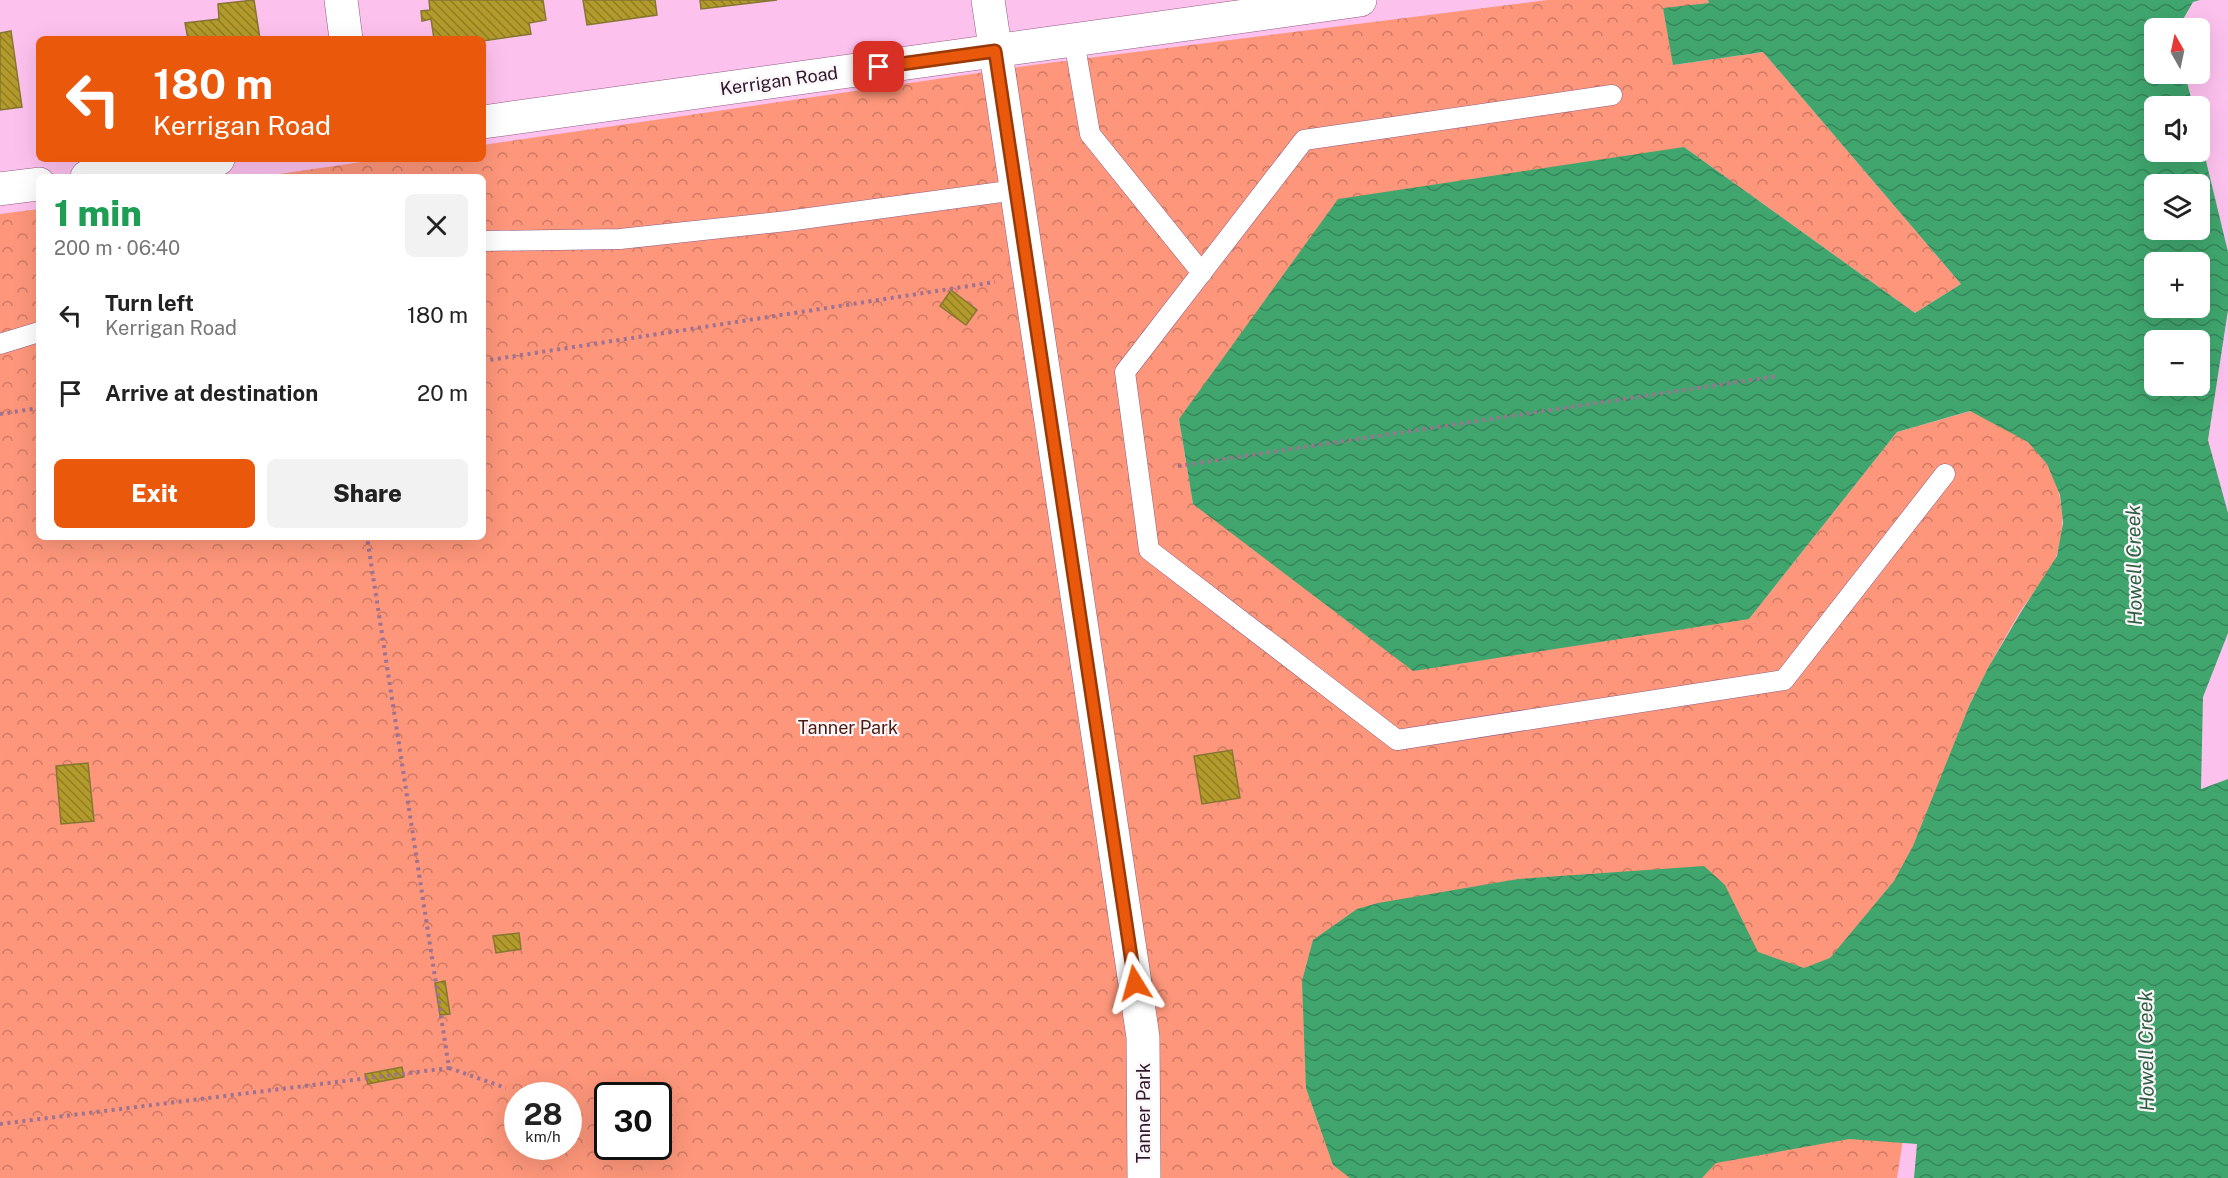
<!DOCTYPE html>
<html lang="en">
<head>
<meta charset="utf-8">
<style>
	body { margin:0; font-family:"Public Sans",sans-serif; background:#f2f2f2; color:#222; height:100vh; display:flex; flex-direction:column; font-size:22px; white-space:nowrap }
	* { box-sizing:border-box; margin:0 }
	p { font-size:20px; color:#767676 }
	.icon { flex:none; width:33px; height:33px; fill:none; stroke:currentColor; stroke-width:2; stroke-linecap:round; stroke-linejoin:round }
	.map { position:relative; flex:1; overflow:hidden }
	.panel { position:absolute; left:36px; top:174px; width:450px; height:366px; display:flex; flex-direction:column; background:#fff; border-radius:9px; box-shadow:0 6px 24px #0002 }
	.panel>* { flex:none }
	.hud { position:absolute; left:36px; top:36px; width:450px; height:126px; border-radius:9px; box-shadow:0 6px 24px #0002; background:#ea580c; color:#fff; overflow:hidden }
	.needle { width:39px; rotate:351deg }
	.controls { position:absolute; left:2144px; top:18px; display:grid; gap:12px }
	.controls a { display:grid; place-items:center; width:66px; height:66px; border-radius:9px; background:#fff; box-shadow:0 6px 24px #0002; font-size:30px }
	.speed { position:absolute; left:504px; top:1082px; display:flex; gap:12px; font-size:30px; font-weight:700; text-align:center }
	.speed>* { display:grid; place-content:center; width:78px; height:78px; border-radius:50%; background:#fff; box-shadow:0 6px 24px #0002; line-height:1 }
	.speed small { font-size:15px; font-weight:400 }
	.speed .limit { border:3px solid #111; border-radius:9px; background:#fff; color:#111 }
	.pin { position:absolute; display:grid; place-items:center; width:51px; height:51px; color:#fff; margin:-26px; border-radius:12px; box-shadow:0 3px 9px #0006 }
	.me { position:absolute; width:66px; margin:-33px; rotate:352deg; stroke-linejoin:round; filter:drop-shadow(0 0 4px #0008) }
	.turn { display:flex; align-items:center; gap:21px; height:126px; padding:0 18px; font-size:27px }
	.turn .icon { width:78px; height:78px; stroke-width:2.5 }
	.turn b { display:block; font-size:42px; line-height:51px }
	.round { display:grid; place-items:center; flex:none; width:63px; height:63px; border-radius:9px; background:#f2f2f2 }
	.summary { display:flex; align-items:center; justify-content:space-between; height:102px; padding:0 18px }
	h1 { font-size:36px; font-weight:800; line-height:45px; color:#1e9e55 }
	.button { display:flex; gap:12px; margin-top:auto; padding:12px 18px }
	.button a { flex:1; height:69px; border-radius:9px; background:#ea580c; color:#fff; font-size:24px; font-weight:800; line-height:69px; text-align:center }
	.button a+a { background:#f2f2f2; color:#222 }
	ul { padding:0; list-style:none }
	li { display:flex; align-items:center; gap:18px; height:78px; padding:0 18px }
	li div { flex:1 }
	li b { display:block; font-size:22px }
	li em { font-style:normal }
	.map>svg:first-child { display:block }
	.park { fill:url(#park-crowns); fill-rule:evenodd }
	.water { fill:url(#water-waves); fill-rule:evenodd }
	.building { fill:url(#building-back-hatch); stroke:#867633; stroke-width:1.5 }
	.lines { fill:none; stroke-linecap:round; stroke-linejoin:round }
	.lane-casing { stroke:#905b83; stroke-width:21 }
	.street-casing { stroke:#905b83; stroke-width:34 }
	.path { stroke:#9d7292; stroke-width:4; stroke-dasharray:3 4.5; stroke-linecap:butt }
	.lane { stroke:#fff; stroke-width:20 }
	.street { stroke:#fff; stroke-width:33 }
	.route-casing { stroke:#983908; stroke-width:15 }
	.route { stroke:#ea580c; stroke-width:10 }
	.labels { text-anchor:middle; stroke-width:4.5; stroke-linejoin:round; paint-order:stroke }
	.street-label { font-size:18px; fill:#2e1829; stroke:#fcf6fa }
	.park-label { font-size:18px; fill:#4b1b0e; stroke:#fcf6fa }
	.water-label { font-size:20px; font-style:italic; fill:#2d6142; stroke:#fcf6fa }
</style>
</head>
<body>
<div class="map">
<svg width="2228" height="1178" viewBox="0 0 2228 1178">
	<defs>
		<pattern id="park-crowns" width="20" height="18" patternUnits="userSpaceOnUse" patternTransform="scale(1.5)"><rect width="20" height="18" fill="#fd967a"/><path d="M2 6a3 3 0 1 1 6 0M12 15a3 3 0 1 1 6 0" fill="none" stroke="#cd7964"/></pattern>
		<pattern id="water-waves" width="16" height="10" patternUnits="userSpaceOnUse" patternTransform="scale(1.5)"><rect width="16" height="10" fill="#40a66e"/><path d="M0 5q4-4 8 0t8 0" fill="none" stroke="#36865a"/></pattern>
		<pattern id="building-back-hatch" width="6" height="6" patternUnits="userSpaceOnUse" patternTransform="scale(1.5)"><rect width="6" height="6" fill="#b39b2b"/><path d="M-1 5l2 2M0 0l6 6M5-1l2 2" fill="none" stroke="#927d25"/></pattern>
	</defs>
	<rect width="100%" height="100%" fill="#fdc1ee"/>
	<path class="park" d="M1547 0H1708L1709 3 1673 65 1763 52 1961 284 1915 313 1684 147 1179 419 1193 504 1749 619 1897 432 1971 411C1989 420 2011 428 2027 441 2060 467 2069 516 2057 554 2052 570 2030 596 2020 612 2002 642 1985 673 1970 704L1897 1178H0V214L39 209V537H483V177H258L382 159H483V145L1033 65ZM518 1095H568V1146H518ZM608 1095H658V1146H608Z"/>
	<path class="water" d="M1708 0H2200L2193 2 2178 28H2154V74H2185L2193 106H2154V152H2199V132L2228 252V310L2208 440 2228 513V633L2203 697 2201 789 2228 779V1178H1914L1917 1144 1849 1139 1716 1163 1702 1178H1350L1333 1165 1306 1088 1302 981 1313 940 1357 909 1378 903 1518 879 1704 866 1725 885 1758 952 1804 968 1830 958 1894 881 1913 846 1970 704 1988 668 2021 612 2057 556 2063 523 2060 495 2047 464 2028 442 1970 411 1897 432 1749 619 1413 671 1193 504 1179 419 1338 199 1684 147 1915 313 1961 284 1763 52 1673 65 1663 8 1709 3ZM2154 184H2199V230H2154ZM2154 262H2199V308H2154ZM2154 340H2199V386H2154Z"/>
	<g class="building">
		<path d="M254 0 260 39H188L185 23 219 19 218 4Z"/>
		<path d="M429 0H543L546 20 529 23 531 34 483 41V39H434L431 19 422 21 421 11 430 10Z"/>
		<path d="M583 0H655L657 15 587 25Z"/>
		<path d="M700 0H777L701 9Z"/>
		<path d="M11 31 22 107 0 110V33Z"/>
		<path d="M951 290 977 310 966 325 940 306Z"/>
		<path d="M1232 750 1240 798 1202 804 1194 756Z"/>
		<path d="M88 763 94 821 61 824 56 766Z"/>
		<path d="M519 933 521 949 496 953 493 936Z"/>
		<path d="M445 981 450 1014 440 1015 435 983Z"/>
		<path d="M402 1067 404 1077 368 1084 365 1074Z"/>
	</g>
	<g class="lines">
		<g class="lane-casing">
			<g id="lane">
				<path d="M1074 40 1090 134 1202 273"/>
				<path d="M1612 95 1304 140 1125 372 1149 550 1397 740 1784 680 1945 474"/>
				<path d="M483 241 620 239 787 221 1016 190"/>
				<path d="M0 344 39 332"/>
			</g>
		</g>
		<g class="street-casing">
			<g id="street">
				<path d="M341 0 346 39"/>
				<path d="M988 0 1143 1037 1144 1178"/>
				<path d="M483 122 1360 0"/>
				<path d="M87 177 218 159"/>
				<path d="M0 189 39 184"/>
			</g>
		</g>
		<g class="path">
			<path d="M483 361 995 282"/>
			<path d="M0 414 39 408"/>
			<path d="M1178 466 1777 376"/>
			<path d="M449 1068 506 1088"/>
			<path d="M0 1124 449 1068 367 537"/>
		</g>
		<use href="#lane" class="lane"/>
		<use href="#street" class="street"/>
	</g>
	<g class="lines">
		<g class="route-casing">
			<path id="route" d="M879 67 995 51 1135 983"/>
		</g>
		<use href="#route" class="route"/>
	</g>
	<g class="labels">
		<g class="street-label">
			<text transform="translate(779 81) rotate(-8)" y="6">Kerrigan Road</text>
			<text transform="translate(1144 1113) rotate(-90)" y="6">Tanner Park</text>
		</g>
		<g class="park-label">
			<text x="848" y="734">Tanner Park</text>
		</g>
		<g class="water-label">
			<text transform="translate(2134 565) rotate(-91)" y="7">Howell Creek</text>
			<text transform="translate(2146 1051) rotate(-91)" y="7">Howell Creek</text>
		</g>
	</g>
</svg>
<div class="controls">
<a><svg class="needle" viewBox="-14 -14 28 28"><path d="M0-13l5 13h-10z" fill="#e53935"/><path d="M0 13l5-13h-10z" fill="#767676"/></svg></a>
<a><svg class="icon" aria-label="sound" viewBox="0 0 24 24"><path d="M4 9h4l5-4v14l-5-4H4zM17 9q2 3 0 6"/></svg></a>
<a><svg class="icon" aria-label="layers" viewBox="0 0 24 24"><path d="M12 4l9 5-9 5-9-5zM3 14l9 5 9-5"/></svg></a>
<a>+</a>
<a>−</a>
</div>
<div class="speed"><div>28<small>km/h</small></div><div class="limit">30</div></div>
<div class="pin" style="left:879px;top:67px;background:#d93025"><svg class="icon" aria-label="arrive" viewBox="0 0 24 24"><path d="M6 21V4h12l-3 4 3 4H6"/></svg></div>
<svg class="me" style="left:1135px;top:983px" viewBox="-20 -20 40 40"><path d="M0-17L14 15 0 8-14 15z" fill="#ea580c" stroke="#fff" stroke-width="4"/></svg>
<div class="hud">
<div class="turn"><svg class="icon" aria-label="left" viewBox="0 0 24 24"><path d="M17 20v-9H6M10 6l-5 5 5 5"/></svg><div><b>180 m</b>Kerrigan Road</div></div>
</div>
<section class="panel">
<div class="summary"><div><h1>1 min</h1><p>200 m · 06:40</p></div><a class="round"><svg class="icon" aria-label="close" viewBox="0 0 24 24"><path d="M6 6l12 12M18 6L6 18"/></svg></a></div>
<ul>
<li><svg class="icon" aria-label="left" viewBox="0 0 24 24"><path d="M17 20v-9H6M10 6l-5 5 5 5"/></svg><div><b>Turn left</b><p>Kerrigan Road</p></div><em>180 m</em></li>
<li><svg class="icon" aria-label="arrive" viewBox="0 0 24 24"><path d="M6 21V4h12l-3 4 3 4H6"/></svg><div><b>Arrive at destination</b></div><em>20 m</em></li>
</ul>
<div class="button"><a>Exit</a><a>Share</a></div>
</section>
</div>
</body>
</html>
